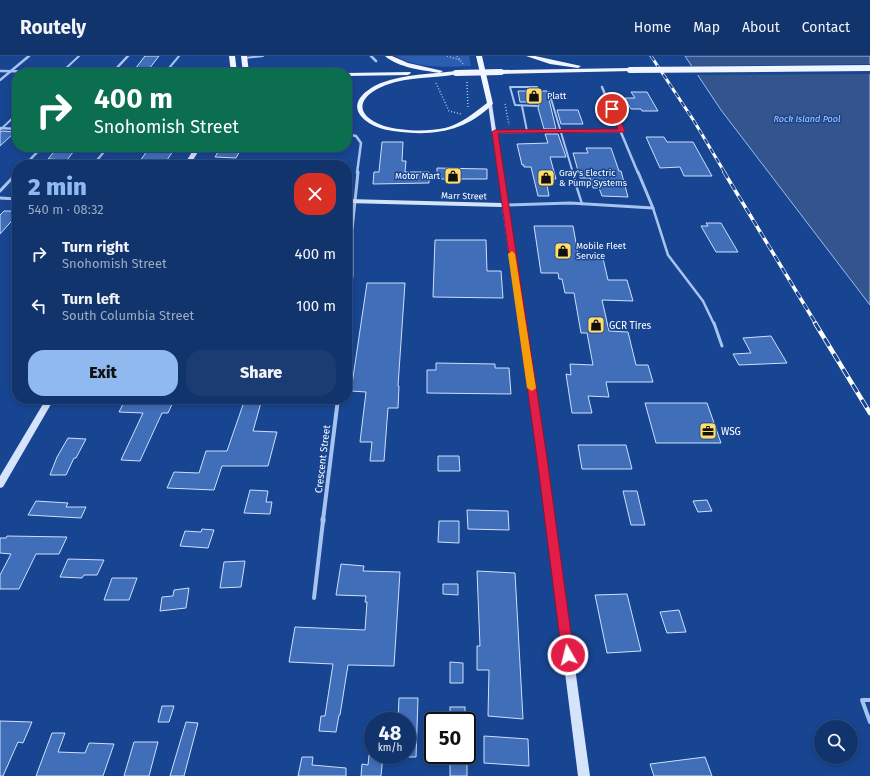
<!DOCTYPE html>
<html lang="en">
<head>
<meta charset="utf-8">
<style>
	body { margin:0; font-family:"Fira Sans",sans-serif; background:#1b3c72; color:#f1f3f6; height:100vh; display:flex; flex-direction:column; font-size:15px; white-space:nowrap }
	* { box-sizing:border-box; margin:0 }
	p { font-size:13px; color:#9caac2 }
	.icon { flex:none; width:22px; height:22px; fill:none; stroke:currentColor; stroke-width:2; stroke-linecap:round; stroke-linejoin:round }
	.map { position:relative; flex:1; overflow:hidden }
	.drawer { position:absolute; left:12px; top:104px; width:340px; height:244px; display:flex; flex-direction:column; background:#12346d; border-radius:16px; box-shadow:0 2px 6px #0003,0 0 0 1px #314f80 }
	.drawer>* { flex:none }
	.banner { position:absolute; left:12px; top:12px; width:340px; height:84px; border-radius:16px; box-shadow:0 2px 6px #0003,0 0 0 1px #314f80; background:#0b6e4f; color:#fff; overflow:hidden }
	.fabs { position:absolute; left:814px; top:664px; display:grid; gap:8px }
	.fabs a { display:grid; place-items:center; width:44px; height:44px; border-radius:50%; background:#12346d; box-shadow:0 2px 6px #0003,0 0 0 1px #314f80; font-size:20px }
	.speed { position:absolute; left:364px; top:656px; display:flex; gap:8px; font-size:20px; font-weight:700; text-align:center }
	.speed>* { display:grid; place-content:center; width:52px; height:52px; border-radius:50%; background:#12346d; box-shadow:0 2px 6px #0003,0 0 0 1px #314f80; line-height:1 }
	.speed small { font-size:10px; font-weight:400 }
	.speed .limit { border:2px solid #111; border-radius:6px; background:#fff; color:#111 }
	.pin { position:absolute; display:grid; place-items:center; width:34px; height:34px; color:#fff; margin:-17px; border:2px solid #fff; border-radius:50%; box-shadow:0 1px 4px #0007 }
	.me { position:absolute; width:44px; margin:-22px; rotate:352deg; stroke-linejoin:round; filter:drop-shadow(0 0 3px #0008) }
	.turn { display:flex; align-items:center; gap:14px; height:84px; padding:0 16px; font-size:18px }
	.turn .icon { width:52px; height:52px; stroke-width:2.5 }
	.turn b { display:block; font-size:28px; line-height:34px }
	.round { display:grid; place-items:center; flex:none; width:42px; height:42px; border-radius:16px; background:#1b3c72 }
	.summary { display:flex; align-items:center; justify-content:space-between; height:68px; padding:0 16px }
	h1 { font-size:24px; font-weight:800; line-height:30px; color:#90b9f0 }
	.button { display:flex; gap:8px; margin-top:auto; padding:8px 16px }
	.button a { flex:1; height:46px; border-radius:16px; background:#90b9f0; color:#111; font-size:16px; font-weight:800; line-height:46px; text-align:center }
	.button a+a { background:#1b3c72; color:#f1f3f6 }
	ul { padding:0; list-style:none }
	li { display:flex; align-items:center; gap:12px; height:52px; padding:0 16px }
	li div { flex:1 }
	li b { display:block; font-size:15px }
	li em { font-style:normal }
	header { display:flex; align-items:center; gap:24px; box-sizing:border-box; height:56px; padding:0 20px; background:#12346d; border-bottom:1px solid #314f80 }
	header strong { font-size:19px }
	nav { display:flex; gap:22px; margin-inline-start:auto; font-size:14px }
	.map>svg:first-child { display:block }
	.green { fill:#2b5db0 }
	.water { fill:#34548d; stroke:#9abdf2 }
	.pier { fill:#184591 }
	.building { fill:#416eb9; stroke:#cedffb }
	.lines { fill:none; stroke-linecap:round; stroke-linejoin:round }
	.path { stroke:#a7c3ef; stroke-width:1.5; stroke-dasharray:1 2; stroke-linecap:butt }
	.lane-far3 { stroke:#a7c3ef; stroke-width:2 }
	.lane-far2 { stroke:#a7c3ef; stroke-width:2.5 }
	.lane-far1 { stroke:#a7c3ef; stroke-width:3 }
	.lane { stroke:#a7c3ef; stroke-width:4 }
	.street-far3 { stroke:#a7c3ef; stroke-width:2.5 }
	.street-far2 { stroke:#a7c3ef; stroke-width:3 }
	.street-far1 { stroke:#a7c3ef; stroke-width:4 }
	.street { stroke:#a7c3ef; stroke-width:5 }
	.secondary { fill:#d5e3fb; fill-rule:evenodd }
	.primary { fill:#f0f5ff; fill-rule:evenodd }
	.rail-far2-casing { stroke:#fff; stroke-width:3 }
	.rail-far1-casing { stroke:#fff; stroke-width:3.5 }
	.rail-casing { stroke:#fff; stroke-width:4.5 }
	.rail-far2 { stroke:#184591; stroke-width:2; stroke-dasharray:5.5; stroke-linecap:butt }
	.rail-far1 { stroke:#184591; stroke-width:2.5; stroke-dasharray:7; stroke-linecap:butt }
	.rail { stroke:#184591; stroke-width:3; stroke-dasharray:9; stroke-linecap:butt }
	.primary-bridge { stroke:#f0f5ff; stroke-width:6 }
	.route { fill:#e11d48; stroke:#92132f }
	.slow { fill:#f59e0b }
	.labels { text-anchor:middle; stroke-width:3; stroke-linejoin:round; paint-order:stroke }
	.far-poi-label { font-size:9px; fill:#fff; stroke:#184591; text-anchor:start }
	.far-water-label { font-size:9px; font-style:italic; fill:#b3cdf6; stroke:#184591 }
	.far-street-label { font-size:9px; fill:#fff; stroke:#184591 }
	.poi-label { font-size:10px; fill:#fff; stroke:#184591; text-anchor:start }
	.street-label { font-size:10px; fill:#fff; stroke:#184591 }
</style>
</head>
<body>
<header>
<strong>Routely</strong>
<nav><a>Home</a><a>Map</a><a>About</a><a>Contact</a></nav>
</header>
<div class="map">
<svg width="870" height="720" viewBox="0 0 870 720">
	<rect width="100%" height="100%" fill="#184591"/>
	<path class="green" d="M396 0H469L471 10C447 11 418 13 396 0Z"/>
	<path class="water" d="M685 0H870V249L721 54Z"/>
	<path class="pier" d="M870 8V18L695 19 689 10Z"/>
	<g class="building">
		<path d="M145 0H159L149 13H135Z"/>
		<path d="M518 35H547L556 73H544L538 52 539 49 537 46H520Z"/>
		<path d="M631 36H647L658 55H642L641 53H631L625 42H635Z"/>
		<path d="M557 54H578L583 68H561Z"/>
		<path d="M3 75 15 76 0 90V76Z"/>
		<path d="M545 78H558L566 101H550L556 123H546L549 140H538L531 111H524V109H522L517 88 548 87Z"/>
		<path d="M646 81H664L667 86H693L712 120H684L680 111 660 112Z"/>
		<path d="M382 86H403L402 105H406L405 116H429V127L373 128 374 116H379Z"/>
		<path d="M58 91H77L67 104 48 103Z"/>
		<path d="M150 91H153L175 92 165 107 161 109H137Z"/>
		<path d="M221 91H242L236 102 215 101Z"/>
		<path d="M586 92H611L619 115H621L628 141 602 140 599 132H593L590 122H580L573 97H588Z"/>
		<path d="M437 112 487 113V123H437Z"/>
		<path d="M4 155H17V159L0 178V159Z"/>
		<path d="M706 167H721L738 196H716L701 170H708Z"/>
		<path d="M534 170H573L578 198H602L608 224H627L633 245 602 244 609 275 628 276 636 309H648L653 326H606L609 341 588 340 592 357H572L566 318 571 319 570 308 593 309 587 277H581L574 237H565L562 223H559L558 217H541Z"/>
		<path d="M435 184H486L487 215H501L503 242 433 241Z"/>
		<path d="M367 227H405L398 330H399L398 352H388L384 405H370L372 386H360L366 336 351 335Z"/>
		<path d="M771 280 787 307 739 309 733 298 751 297 743 282Z"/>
		<path d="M436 307 495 308V312H509L511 338 427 337V314H436Z"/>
		<path d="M245 343H262L253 375 277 376 268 410H222L214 434 167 432 174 416 199 417 206 395H227Z"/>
		<path d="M125 344 173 346 168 357H162L140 405 121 404 143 357 119 356Z"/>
		<path d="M645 347H707L721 387H656Z"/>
		<path d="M68 382 86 383 76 402H74L66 419H50L57 401Z"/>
		<path d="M578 389H626L632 413H582Z"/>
		<path d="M438 400H459L460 415H438Z"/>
		<path d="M250 434 268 435 266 446H272L270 458 244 457Z"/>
		<path d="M623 435H637L645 469H631Z"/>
		<path d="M707 444 712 455 698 456 693 445Z"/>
		<path d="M36 445 68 447 66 451H86L81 462 28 459Z"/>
		<path d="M467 454 508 455 509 474 468 473Z"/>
		<path d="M439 465H459V487L438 486Z"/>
		<path d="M202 473 214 474 208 492 180 490 185 475 201 476Z"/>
		<path d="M7 480 67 481 59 498H36L19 533H0V519L11 498 0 497V482H6Z"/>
		<path d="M68 503 104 504 97 519H84L82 522 60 521Z"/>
		<path d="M245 505 241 531 220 532 224 506Z"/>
		<path d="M341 508 364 510 363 515 400 516 394 610 348 609 340 659H339L336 676 319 675 321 660H325L333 608 289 606 295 571 365 574 367 546H365L366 540 336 539Z"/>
		<path d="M477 515 515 517 523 663 488 660 489 614H477V590H480Z"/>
		<path d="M112 522H137L129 544H104Z"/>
		<path d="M443 528H458V539L443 538Z"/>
		<path d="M189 532 186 552 160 555 162 541 173 540 174 534Z"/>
		<path d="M627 538 641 595 607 597 595 539Z"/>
		<path d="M679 554 686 576 667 577 660 556Z"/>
		<path d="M450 606 463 607V627H450Z"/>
		<path d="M399 642H418L416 701H407V665H398Z"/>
		<path d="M162 650H174L169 666H158Z"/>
		<rect x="450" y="651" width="15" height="14"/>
		<path d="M0 665 32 666 23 687 18 686 3 720H0Z"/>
		<path d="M186 666 198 667 184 720H170Z"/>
		<path d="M52 677H65L58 696 85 697 89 687 114 688 103 720H36Z"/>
		<path d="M484 680 528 683 529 710 484 707Z"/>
		<path d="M134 686H158L149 720H124Z"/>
		<path d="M369 699H383L381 720H361L362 708 368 709Z"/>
		<path d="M450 700 467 701V720H450Z"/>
		<path d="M302 701H313L312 709 346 712V720H298Z"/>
		<path d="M705 701 712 720H654L650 708Z"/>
	</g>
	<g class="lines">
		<g class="path">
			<path d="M447 0 460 4"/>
			<path d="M457 0 463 8"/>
			<path d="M467 26 468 53"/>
			<path d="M436 27 449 55 461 58"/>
			<path d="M505 48 509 69"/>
		</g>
		<g class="lane-far3">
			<path d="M244 2 263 0"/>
			<path d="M62 16 79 0"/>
			<path d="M165 17 179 0"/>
			<path d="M537 31H510L515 49 537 50"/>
			<path d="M549 36 573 117"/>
			<path d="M522 50 527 75"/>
			<path d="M0 74 17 58"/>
			<path d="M93 109 108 91"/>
		</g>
		<g class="lane-far2">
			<path d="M572 116 582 148"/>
			<path d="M653 152 668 199 703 245 714 268"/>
		</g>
		<path class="lane-far1" d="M714 267 722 290"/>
		<g class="lane">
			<path d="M314 542 323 465"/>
			<path d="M870 644H862L870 666"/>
		</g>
		<g class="street-far3">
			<path d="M371 0 376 5"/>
			<path d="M0 15 106 17"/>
			<path d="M112 17 128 0"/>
			<path d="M0 24 29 0"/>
			<path d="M602 31 638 117"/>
			<path d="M0 72 17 73"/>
			<path d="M495 76 622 75"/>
			<path d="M347 78 356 80 361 87 357 117"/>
			<path d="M25 109 42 91"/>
		</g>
		<g class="street-far2">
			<path d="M0 135 17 117"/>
			<path d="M0 142 17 143"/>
			<path d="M505 149 570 147 653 152 638 116"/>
			<path d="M347 250 352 220V174L358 116"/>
		</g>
		<path class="street-far1" d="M323 464 338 343"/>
		<path class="street" d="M323 465V463"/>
		<g class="secondary">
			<path d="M490 47 492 48 546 402 590 720H578L538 402 502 151 347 147V143L502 147 488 48Z"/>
			<path d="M195 91H201L190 109H184Z"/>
			<path d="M46 343H54L3 431 0 432V420Z"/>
		</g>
		<g class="primary">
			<path d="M229 0H235L237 17H231Z"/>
			<path d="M241 0H247L249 17H243Z"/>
			<path d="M385 0H392L408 7 443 15 440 17C422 14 399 12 385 0Z"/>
			<path d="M476 0H482L493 48C467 74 436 80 401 76 391 75 378 73 369 67 345 51 362 35 381 27 405 18 431 18 456 15L459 17 458 18C434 23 409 20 386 29 357 40 353 59 384 70 402 75 427 76 445 72 461 68 474 57 487 47Z"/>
			<path d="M526 0H535L581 10 578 12 550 8Z"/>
			<path d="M630 12 633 14 632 15 501 18 498 16 501 14Z"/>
			<path d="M410 16 411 17 408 19 347 20V17H345Z"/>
		</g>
		<g class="rail-far2-casing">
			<path id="rail-far2" d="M651 0 694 65 725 117"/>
		</g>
		<g class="rail-far1-casing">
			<path id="rail-far1" d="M724 116 816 268"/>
		</g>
		<g class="rail-casing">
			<path id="rail" d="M815 267 870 357"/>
		</g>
		<use href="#rail-far2" class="rail-far2"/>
		<use href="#rail-far1" class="rail-far1"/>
		<use href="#rail" class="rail"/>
		<g class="primary-bridge">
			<path d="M630 14 870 12"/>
			<path d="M456 17 501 16"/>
		</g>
	</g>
	<path class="route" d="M612 51 615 53 625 75 624 76 498 77 547 402 574 599 572 603 568 605 564 603 562 599 537 402 492 76 495 74 618 73 609 53Z"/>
	<path class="slow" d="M512 195 515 198 536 332 532 335 527 332 508 198Z"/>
	<defs>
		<g id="shop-square" transform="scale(0.9)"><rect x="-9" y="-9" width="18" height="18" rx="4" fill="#fd6" stroke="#184591"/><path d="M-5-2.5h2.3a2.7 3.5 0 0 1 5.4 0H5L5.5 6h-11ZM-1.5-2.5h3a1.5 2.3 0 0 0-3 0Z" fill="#111"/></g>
		<g id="office-square" transform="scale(0.9)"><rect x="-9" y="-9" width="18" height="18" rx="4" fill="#fd6" stroke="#184591"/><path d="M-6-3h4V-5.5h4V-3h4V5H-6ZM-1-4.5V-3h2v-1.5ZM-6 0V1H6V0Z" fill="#111"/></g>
	</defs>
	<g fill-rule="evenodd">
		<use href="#shop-square" x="534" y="40"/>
		<use href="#shop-square" x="453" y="120"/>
		<use href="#shop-square" x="546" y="122"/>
		<use href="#shop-square" x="563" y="195"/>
		<use href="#shop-square" x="596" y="269"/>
		<use href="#office-square" x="708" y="375"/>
	</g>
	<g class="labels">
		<g class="far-poi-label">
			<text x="547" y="43">Platt</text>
			<text x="559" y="120">Gray's Electric<tspan x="559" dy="10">&amp; Pump Systems</tspan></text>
			<text x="440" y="123" text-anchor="end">Motor Mart</text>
			<text x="576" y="193">Mobile Fleet<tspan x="576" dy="10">Service</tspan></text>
		</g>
		<g class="far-water-label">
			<text x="807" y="66">Rock Island Pool</text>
		</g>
		<g class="far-street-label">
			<text transform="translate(464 140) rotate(1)" y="3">Marr Street</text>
		</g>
		<g class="poi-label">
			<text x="609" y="273">GCR Tires</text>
			<text x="721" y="379">WSG</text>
		</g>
		<g class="street-label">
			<text transform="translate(322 403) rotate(-83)" y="4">Crescent Street</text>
		</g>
	</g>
</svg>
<div class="fabs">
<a><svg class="icon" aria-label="search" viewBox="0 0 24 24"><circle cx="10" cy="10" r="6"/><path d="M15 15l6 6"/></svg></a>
</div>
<div class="speed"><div>48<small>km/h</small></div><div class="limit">50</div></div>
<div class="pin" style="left:612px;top:53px;background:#d93025"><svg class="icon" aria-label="arrive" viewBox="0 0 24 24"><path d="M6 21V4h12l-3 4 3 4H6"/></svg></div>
<svg class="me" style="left:568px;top:599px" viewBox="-20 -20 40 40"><circle r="17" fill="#e11d48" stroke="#fff" stroke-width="3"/><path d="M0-11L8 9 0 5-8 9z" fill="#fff"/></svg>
<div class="banner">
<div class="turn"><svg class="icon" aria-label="right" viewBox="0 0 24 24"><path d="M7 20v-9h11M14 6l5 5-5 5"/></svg><div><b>400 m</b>Snohomish Street</div></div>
</div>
<section class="drawer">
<div class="summary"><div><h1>2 min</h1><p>540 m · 08:32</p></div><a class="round" style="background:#d93025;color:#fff"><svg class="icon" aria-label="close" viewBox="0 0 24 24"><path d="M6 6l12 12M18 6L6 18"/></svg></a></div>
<ul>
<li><svg class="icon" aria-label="right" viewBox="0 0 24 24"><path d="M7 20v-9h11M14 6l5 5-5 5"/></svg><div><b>Turn right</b><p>Snohomish Street</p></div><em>400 m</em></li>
<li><svg class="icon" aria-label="left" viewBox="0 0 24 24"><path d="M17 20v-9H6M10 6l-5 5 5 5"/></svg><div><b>Turn left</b><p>South Columbia Street</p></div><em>100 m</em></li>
</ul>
<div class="button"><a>Exit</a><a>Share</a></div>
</section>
</div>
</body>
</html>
